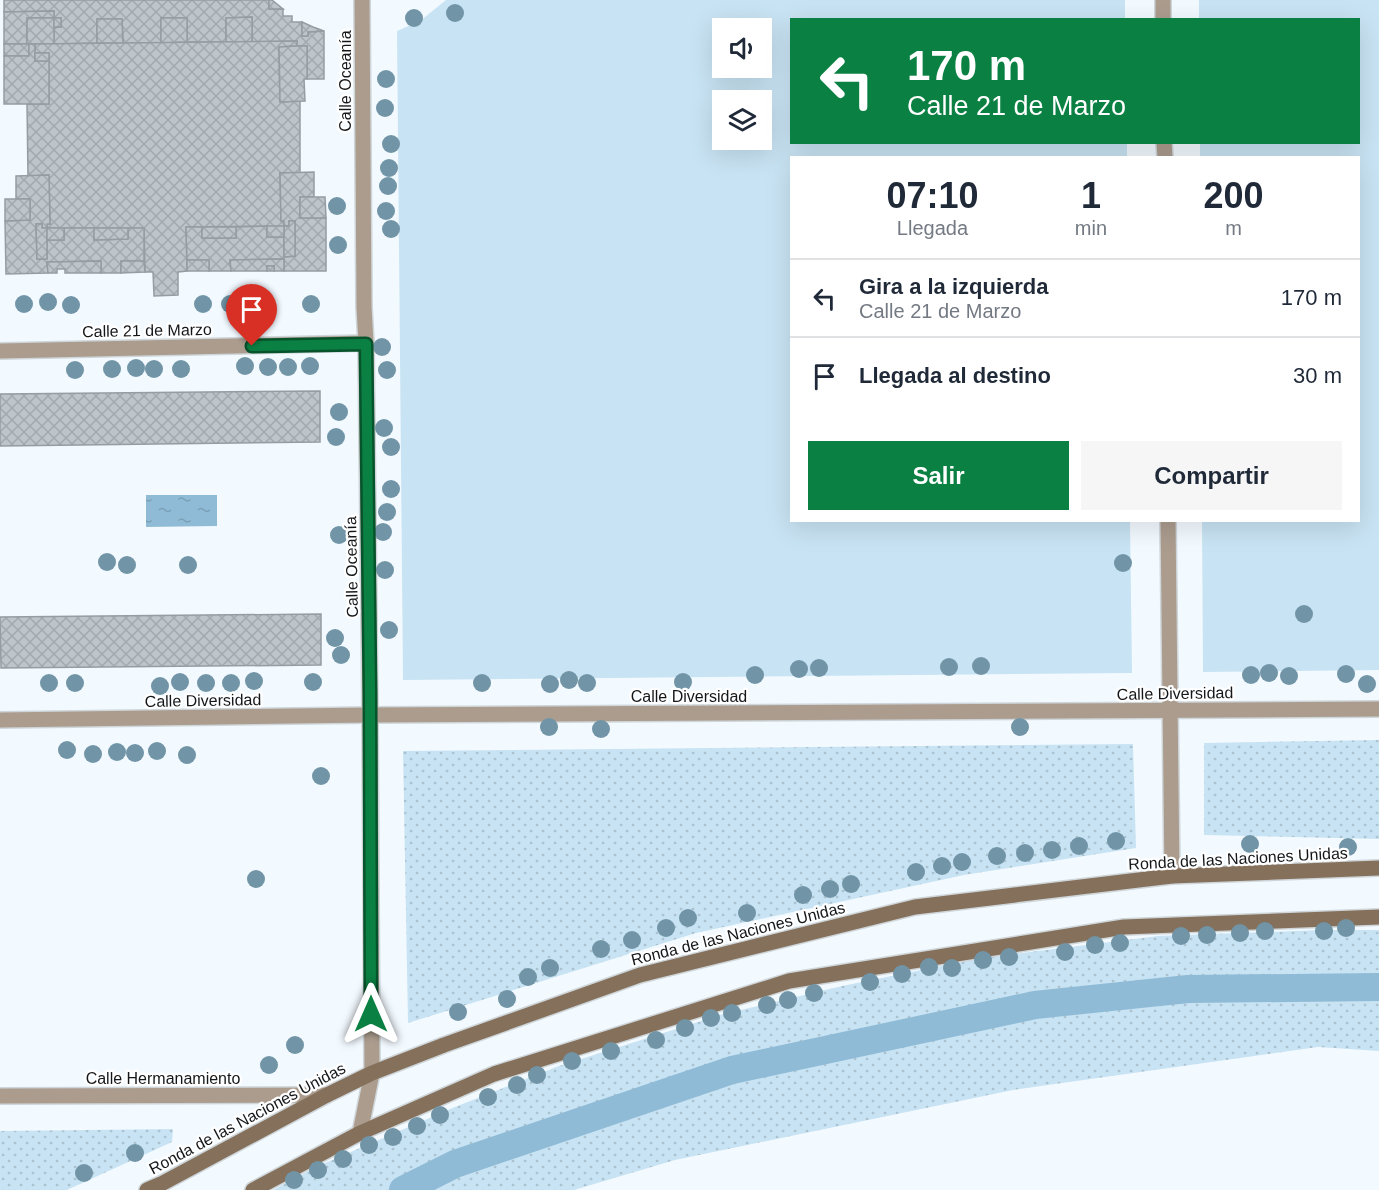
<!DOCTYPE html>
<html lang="es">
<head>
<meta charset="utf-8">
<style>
	body { margin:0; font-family:Arial,sans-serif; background:#f6f6f7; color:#1f2937; height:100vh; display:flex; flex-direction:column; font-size:22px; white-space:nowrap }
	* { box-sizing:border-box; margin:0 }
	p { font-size:20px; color:#747a83 }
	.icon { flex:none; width:33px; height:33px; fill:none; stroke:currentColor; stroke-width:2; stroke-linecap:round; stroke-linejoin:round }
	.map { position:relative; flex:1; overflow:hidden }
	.drawer { position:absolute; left:790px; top:156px; width:570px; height:366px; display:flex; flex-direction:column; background:#fff; border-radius:0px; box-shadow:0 6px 24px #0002 }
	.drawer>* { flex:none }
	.hud { position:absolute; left:790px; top:18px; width:570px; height:126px; border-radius:0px; box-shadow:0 6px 24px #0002; background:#0b8043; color:#fff; overflow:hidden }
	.fabs { position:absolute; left:712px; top:18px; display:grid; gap:12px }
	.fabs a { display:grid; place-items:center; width:60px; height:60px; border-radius:0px; background:#fff; box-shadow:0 6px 24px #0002; font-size:30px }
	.pin { position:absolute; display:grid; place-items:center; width:51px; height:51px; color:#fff; margin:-62px -26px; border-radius:50% 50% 50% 0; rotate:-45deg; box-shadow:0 0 6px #0007 }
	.pin .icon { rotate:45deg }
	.me { position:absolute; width:66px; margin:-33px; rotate:0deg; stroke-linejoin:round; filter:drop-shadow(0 0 4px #0008) }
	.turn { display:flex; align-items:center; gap:21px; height:126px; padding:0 18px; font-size:27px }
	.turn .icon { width:78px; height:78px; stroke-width:2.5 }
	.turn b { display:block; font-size:42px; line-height:51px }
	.eta { display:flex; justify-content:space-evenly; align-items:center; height:102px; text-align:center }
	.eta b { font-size:36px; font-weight:700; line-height:42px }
	.action { display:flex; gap:12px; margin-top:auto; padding:12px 18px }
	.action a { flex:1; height:69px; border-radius:0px; background:#0b8043; color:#fff; font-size:24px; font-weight:700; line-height:69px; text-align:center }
	.action a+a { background:#f6f6f7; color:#1f2937 }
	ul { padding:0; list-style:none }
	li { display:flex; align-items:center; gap:18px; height:78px; padding:0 18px; border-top:2px solid #e0e1e3 }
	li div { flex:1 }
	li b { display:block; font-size:22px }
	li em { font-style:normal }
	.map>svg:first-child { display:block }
	.grass { fill:#c8e3f3; fill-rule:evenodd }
	.park { fill:url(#park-dots) }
	.water { fill:url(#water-ripples) }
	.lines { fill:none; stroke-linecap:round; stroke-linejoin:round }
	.canal { stroke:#8fbbd6; stroke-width:28 }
	.building { fill:url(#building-cross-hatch); stroke:#959da2; stroke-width:1.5 }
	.street-casing { stroke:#cfd6da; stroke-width:18 }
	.secondary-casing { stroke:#cfd6da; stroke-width:18 }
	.street { stroke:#ab9c8e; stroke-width:15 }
	.secondary { stroke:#85705b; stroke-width:15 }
	.tree { fill:#7195a6 }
	.route-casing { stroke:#07532c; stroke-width:15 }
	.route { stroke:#0b8043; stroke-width:10 }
	.labels { text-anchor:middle; stroke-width:4.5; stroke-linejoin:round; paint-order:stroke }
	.street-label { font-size:16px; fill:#141719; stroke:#fff }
</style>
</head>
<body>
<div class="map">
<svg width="1379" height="1190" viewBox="0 0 1379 1190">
	<defs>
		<pattern id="park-dots" width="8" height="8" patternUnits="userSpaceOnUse" patternTransform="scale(1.5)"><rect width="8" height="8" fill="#c8e3f3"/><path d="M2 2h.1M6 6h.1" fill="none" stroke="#abc2d0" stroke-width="1.8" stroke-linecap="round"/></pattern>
		<pattern id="water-ripples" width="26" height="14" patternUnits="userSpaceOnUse" patternTransform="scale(1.5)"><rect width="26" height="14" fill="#8fbbd6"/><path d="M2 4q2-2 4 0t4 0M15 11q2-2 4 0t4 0" fill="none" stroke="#7aa0b7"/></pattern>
		<pattern id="building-cross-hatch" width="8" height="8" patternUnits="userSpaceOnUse" patternTransform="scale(1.5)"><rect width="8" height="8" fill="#bdc5cb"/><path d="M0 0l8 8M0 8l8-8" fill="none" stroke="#a2a8ae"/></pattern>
	</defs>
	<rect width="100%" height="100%" fill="#f3faff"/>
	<g class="grass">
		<path d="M446 0H1125V19L792 20V142H1127V157L792 158V520L1130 521 1132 673 403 680 397 31 420 21ZM762 28V68H723V28ZM723 100H762V140H723Z"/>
		<path d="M1199 0H1379V670L1203 672 1202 521 1359 520V158L1200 157V143L1359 142V20L1199 19Z"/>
	</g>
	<g class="park">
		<path d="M1379 740V839L1204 835V743Z"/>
		<path d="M1133 744 1136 848 964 875 696 933 408 1023 403 751Z"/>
		<path d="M1321 930H1379V1051L1318 1047 1013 1090 675 1160 574 1190H273L316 1167 455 1107 559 1066 720 1015 842 986 981 958 1158 936Z"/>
		<path d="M173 1129 172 1142 67 1190H0V1131Z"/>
	</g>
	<path class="water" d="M146 495H217V526L146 527Z"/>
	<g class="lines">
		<path class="canal" d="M403 1190 455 1164 732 1070 1035 1005 1188 989 1379 987"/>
	</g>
	<g class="building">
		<path d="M4 0H269V9H283V16H292V22H302V36H308V32L324 31V79H307V46H297V41L252 42V17L226 18V42H187V18H161V43H123L122 19H97V43L54 44V27H61V18H54V11L4 12Z"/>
		<path d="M269 0H272L283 9H269Z"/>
		<path d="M54 11V18H27V44H4V12Z"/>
		<path d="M252 17V42H226V18Z"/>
		<rect x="27" y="18" width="27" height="26"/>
		<rect x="54" y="18" width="7" height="9"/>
		<path d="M161 18H187V42L161 43Z"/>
		<path d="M97 19H122L123 43H97Z"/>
		<path d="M302 22 313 27 324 31 308 32V36H302Z"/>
		<path d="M297 41V46L279 47 280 102 300 101V173H280L281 221H284V226L186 227 187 271 178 272V295L154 296 153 272H145L144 228H47V224H50L49 175 28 176 27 104H49V53H35V44Z"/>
		<rect x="4" y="44" width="25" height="12"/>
		<path d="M29 44H35V61H49V104H4V56H29Z"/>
		<path d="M297 46H307V79H304L305 101 280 102 279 47Z"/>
		<rect x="35" y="53" width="14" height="8"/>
		<path d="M314 172V197H300V218H326V271H284V259L230 260 231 271H209V260H187L186 227H202V238H236V227L267 226V237H284V257L295 256V221H289V226H284V221H281L280 173Z"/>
		<path d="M49 175 50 224H47V228H42V224H36L37 259H47V240H64V228H94V240L128 239V228H144V261H121V273H101V261L47 262 48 273 6 274 5 221 30 220V199H16V176Z"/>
		<path d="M300 197H325L326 218H300Z"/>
		<path d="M5 199H30V220L5 221Z"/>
		<path d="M289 221H295V256L284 257V226H289Z"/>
		<path d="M36 224H42V228H47V259H37Z"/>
		<rect x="267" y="226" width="17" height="11"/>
		<rect x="202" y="227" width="34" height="11"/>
		<rect x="47" y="228" width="17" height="12"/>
		<path d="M94 228H128V239L94 240Z"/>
		<path d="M284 259V271H274V266H267V271H231L230 260Z"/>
		<rect x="187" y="260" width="22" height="11"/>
		<path d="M101 261V273H65V269H57V273H48L47 262Z"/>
		<path d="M121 261H144L145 272 121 273Z"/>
		<rect x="267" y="266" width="7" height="5"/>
		<path d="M320 391V442L0 446V394Z"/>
		<path d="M321 614V665L1 668 0 617Z"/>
	</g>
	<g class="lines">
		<g class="street-casing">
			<g id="street">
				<path d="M1163 0V20"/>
				<path d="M1164 142 1165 158"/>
				<path d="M0 351 366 343"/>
				<path d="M1168 520 1172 876"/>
				<path d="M0 720 370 715 1379 709"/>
				<path d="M0 1096 327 1095"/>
				<path d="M360 1133 372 1073 370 715 366 343 364 307 362 0"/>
			</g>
		</g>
		<g class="secondary-casing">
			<g id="secondary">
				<path d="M147 1190 161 1184 327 1095 372 1073 444 1045 640 975 915 907 1172 876 1379 868"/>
				<path d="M253 1190 360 1133 494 1074 789 981 1124 927 1379 917"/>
			</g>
		</g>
		<use href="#street" class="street"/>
		<use href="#secondary" class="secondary"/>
	</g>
	<g class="tree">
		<circle cx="455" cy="13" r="9"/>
		<circle cx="414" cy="18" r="9"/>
		<circle cx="386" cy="79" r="9"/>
		<circle cx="385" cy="108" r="9"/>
		<circle cx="391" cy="144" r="9"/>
		<circle cx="389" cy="168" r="9"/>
		<circle cx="388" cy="186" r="9"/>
		<circle cx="337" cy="206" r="9"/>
		<circle cx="386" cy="211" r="9"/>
		<circle cx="391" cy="229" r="9"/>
		<circle cx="338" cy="245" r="9"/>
		<circle cx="48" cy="302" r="9"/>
		<circle cx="24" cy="304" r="9"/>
		<circle cx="203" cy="304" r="9"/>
		<circle cx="230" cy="304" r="9"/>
		<circle cx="311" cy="304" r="9"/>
		<circle cx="71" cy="305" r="9"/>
		<circle cx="382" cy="347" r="9"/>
		<circle cx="245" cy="366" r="9"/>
		<circle cx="310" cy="366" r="9"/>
		<circle cx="268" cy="367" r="9"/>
		<circle cx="288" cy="367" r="9"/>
		<circle cx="136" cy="368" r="9"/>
		<circle cx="112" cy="369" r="9"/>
		<circle cx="154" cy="369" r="9"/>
		<circle cx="181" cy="369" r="9"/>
		<circle cx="75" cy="370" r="9"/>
		<circle cx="387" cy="370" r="9"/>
		<circle cx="339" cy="412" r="9"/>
		<circle cx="384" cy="428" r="9"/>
		<circle cx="336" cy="437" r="9"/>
		<circle cx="391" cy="447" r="9"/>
		<circle cx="391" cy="489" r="9"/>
		<circle cx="387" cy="512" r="9"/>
		<circle cx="383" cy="532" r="9"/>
		<circle cx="339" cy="535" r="9"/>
		<circle cx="107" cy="562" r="9"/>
		<circle cx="1123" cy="563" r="9"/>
		<circle cx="127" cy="565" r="9"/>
		<circle cx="188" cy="565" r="9"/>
		<circle cx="385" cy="570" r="9"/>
		<circle cx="1304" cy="614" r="9"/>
		<circle cx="389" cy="630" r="9"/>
		<circle cx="335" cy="638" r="9"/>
		<circle cx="341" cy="655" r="9"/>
		<circle cx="981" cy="666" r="9"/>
		<circle cx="949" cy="667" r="9"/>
		<circle cx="819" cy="668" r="9"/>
		<circle cx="799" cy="669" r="9"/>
		<circle cx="1269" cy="673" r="9"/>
		<circle cx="1346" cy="674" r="9"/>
		<circle cx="755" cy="675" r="9"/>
		<circle cx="1251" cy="675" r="9"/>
		<circle cx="1289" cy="676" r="9"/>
		<circle cx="569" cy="680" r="9"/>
		<circle cx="254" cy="681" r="9"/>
		<circle cx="180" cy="682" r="9"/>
		<circle cx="313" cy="682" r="9"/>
		<circle cx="683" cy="682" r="9"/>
		<circle cx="49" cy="683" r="9"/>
		<circle cx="75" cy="683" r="9"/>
		<circle cx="206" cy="683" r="9"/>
		<circle cx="231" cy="683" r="9"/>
		<circle cx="482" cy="683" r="9"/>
		<circle cx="587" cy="683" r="9"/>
		<circle cx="550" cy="684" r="9"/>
		<circle cx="1367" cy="684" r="9"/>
		<circle cx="160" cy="686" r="9"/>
		<circle cx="549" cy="727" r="9"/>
		<circle cx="1020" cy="727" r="9"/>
		<circle cx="601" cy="729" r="9"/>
		<circle cx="67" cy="750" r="9"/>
		<circle cx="157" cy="751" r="9"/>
		<circle cx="117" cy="752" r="9"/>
		<circle cx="135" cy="753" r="9"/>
		<circle cx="93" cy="754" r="9"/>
		<circle cx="187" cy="755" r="9"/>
		<circle cx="321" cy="776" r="9"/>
		<circle cx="1116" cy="841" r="9"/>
		<circle cx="1250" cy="844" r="9"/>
		<circle cx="1079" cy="846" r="9"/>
		<circle cx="1348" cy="847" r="9"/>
		<circle cx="1052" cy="850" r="9"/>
		<circle cx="1025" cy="853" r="9"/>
		<circle cx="997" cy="856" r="9"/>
		<circle cx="962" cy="862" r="9"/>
		<circle cx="942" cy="866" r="9"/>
		<circle cx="916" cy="872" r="9"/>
		<circle cx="256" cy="879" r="9"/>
		<circle cx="851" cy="884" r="9"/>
		<circle cx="830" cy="889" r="9"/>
		<circle cx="803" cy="895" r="9"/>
		<circle cx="747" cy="913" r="9"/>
		<circle cx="688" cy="918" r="9"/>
		<circle cx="666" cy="928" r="9"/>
		<circle cx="1346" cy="928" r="9"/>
		<circle cx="1265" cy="931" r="9"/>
		<circle cx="1324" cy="931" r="9"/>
		<circle cx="1240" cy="933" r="9"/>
		<circle cx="1207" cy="935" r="9"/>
		<circle cx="1181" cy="936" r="9"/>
		<circle cx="632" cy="940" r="9"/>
		<circle cx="1120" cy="943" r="9"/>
		<circle cx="1095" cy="945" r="9"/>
		<circle cx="601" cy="949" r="9"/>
		<circle cx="1065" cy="952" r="9"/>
		<circle cx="1009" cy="957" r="9"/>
		<circle cx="983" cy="960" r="9"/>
		<circle cx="929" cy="967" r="9"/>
		<circle cx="550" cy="968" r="9"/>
		<circle cx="952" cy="968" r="9"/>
		<circle cx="902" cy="974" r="9"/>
		<circle cx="528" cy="977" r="9"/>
		<circle cx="870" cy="982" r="9"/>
		<circle cx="814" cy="993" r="9"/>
		<circle cx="507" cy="999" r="9"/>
		<circle cx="788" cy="1000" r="9"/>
		<circle cx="767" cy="1005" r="9"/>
		<circle cx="458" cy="1012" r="9"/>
		<circle cx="732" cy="1013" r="9"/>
		<circle cx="711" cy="1018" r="9"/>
		<circle cx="685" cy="1028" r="9"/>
		<circle cx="656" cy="1040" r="9"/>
		<circle cx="295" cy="1045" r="9"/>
		<circle cx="611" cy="1051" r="9"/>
		<circle cx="572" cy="1061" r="9"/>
		<circle cx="269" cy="1065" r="9"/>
		<circle cx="537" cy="1075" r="9"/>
		<circle cx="517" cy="1085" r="9"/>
		<circle cx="488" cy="1097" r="9"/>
		<circle cx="440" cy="1115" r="9"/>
		<circle cx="417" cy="1126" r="9"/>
		<circle cx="393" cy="1137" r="9"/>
		<circle cx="369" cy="1145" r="9"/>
		<circle cx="135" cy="1153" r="9"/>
		<circle cx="343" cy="1159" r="9"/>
		<circle cx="318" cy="1170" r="9"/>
		<circle cx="84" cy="1173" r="9"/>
		<circle cx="294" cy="1180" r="9"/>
	</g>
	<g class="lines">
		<g class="route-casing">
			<path id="route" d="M252 346 366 344 370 692 371 1014"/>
		</g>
		<use href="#route" class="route"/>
	</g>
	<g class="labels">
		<g class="street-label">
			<text transform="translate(345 81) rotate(-90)" y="6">Calle Oceanía</text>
			<text transform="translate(147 330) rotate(-1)" y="6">Calle 21 de Marzo</text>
			<text transform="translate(351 567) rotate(-91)" y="6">Calle Oceanía</text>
			<text transform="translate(1175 693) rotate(-1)" y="6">Calle Diversidad</text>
			<text x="689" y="702">Calle Diversidad</text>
			<text transform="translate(203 700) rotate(-1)" y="6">Calle Diversidad</text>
			<text transform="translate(1238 858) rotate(-3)" y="6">Ronda de las Naciones Unidas</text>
			<text transform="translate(738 933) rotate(-14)" y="6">Ronda de las Naciones Unidas</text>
			<text x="163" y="1084">Calle Hermanamiento</text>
			<text transform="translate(247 1118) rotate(-28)" y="6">Ronda de las Naciones Unidas</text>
		</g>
	</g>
</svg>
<div class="fabs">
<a><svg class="icon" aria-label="sound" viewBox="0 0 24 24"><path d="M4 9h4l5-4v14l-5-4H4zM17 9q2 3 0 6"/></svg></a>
<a><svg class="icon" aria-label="layers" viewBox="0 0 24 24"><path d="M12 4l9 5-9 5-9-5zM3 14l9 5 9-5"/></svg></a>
</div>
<div class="pin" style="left:252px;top:346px;background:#d93025"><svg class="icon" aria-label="arrive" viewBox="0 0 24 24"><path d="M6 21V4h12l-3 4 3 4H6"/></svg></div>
<svg class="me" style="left:371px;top:1014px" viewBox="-20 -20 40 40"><path d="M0-17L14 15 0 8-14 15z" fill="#0b8043" stroke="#fff" stroke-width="4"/></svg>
<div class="hud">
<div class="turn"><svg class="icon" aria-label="left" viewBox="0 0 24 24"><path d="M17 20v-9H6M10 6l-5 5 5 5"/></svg><div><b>170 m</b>Calle 21 de Marzo</div></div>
</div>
<section class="drawer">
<div class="eta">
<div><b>07:10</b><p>Llegada</p></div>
<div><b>1</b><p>min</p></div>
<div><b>200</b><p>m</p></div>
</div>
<ul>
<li><svg class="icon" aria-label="left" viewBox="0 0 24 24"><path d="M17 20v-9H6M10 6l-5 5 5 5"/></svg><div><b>Gira a la izquierda</b><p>Calle 21 de Marzo</p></div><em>170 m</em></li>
<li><svg class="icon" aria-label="arrive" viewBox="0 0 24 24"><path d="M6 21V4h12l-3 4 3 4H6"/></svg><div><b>Llegada al destino</b></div><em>30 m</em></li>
</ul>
<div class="action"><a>Salir</a><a>Compartir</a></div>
</section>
</div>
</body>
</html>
